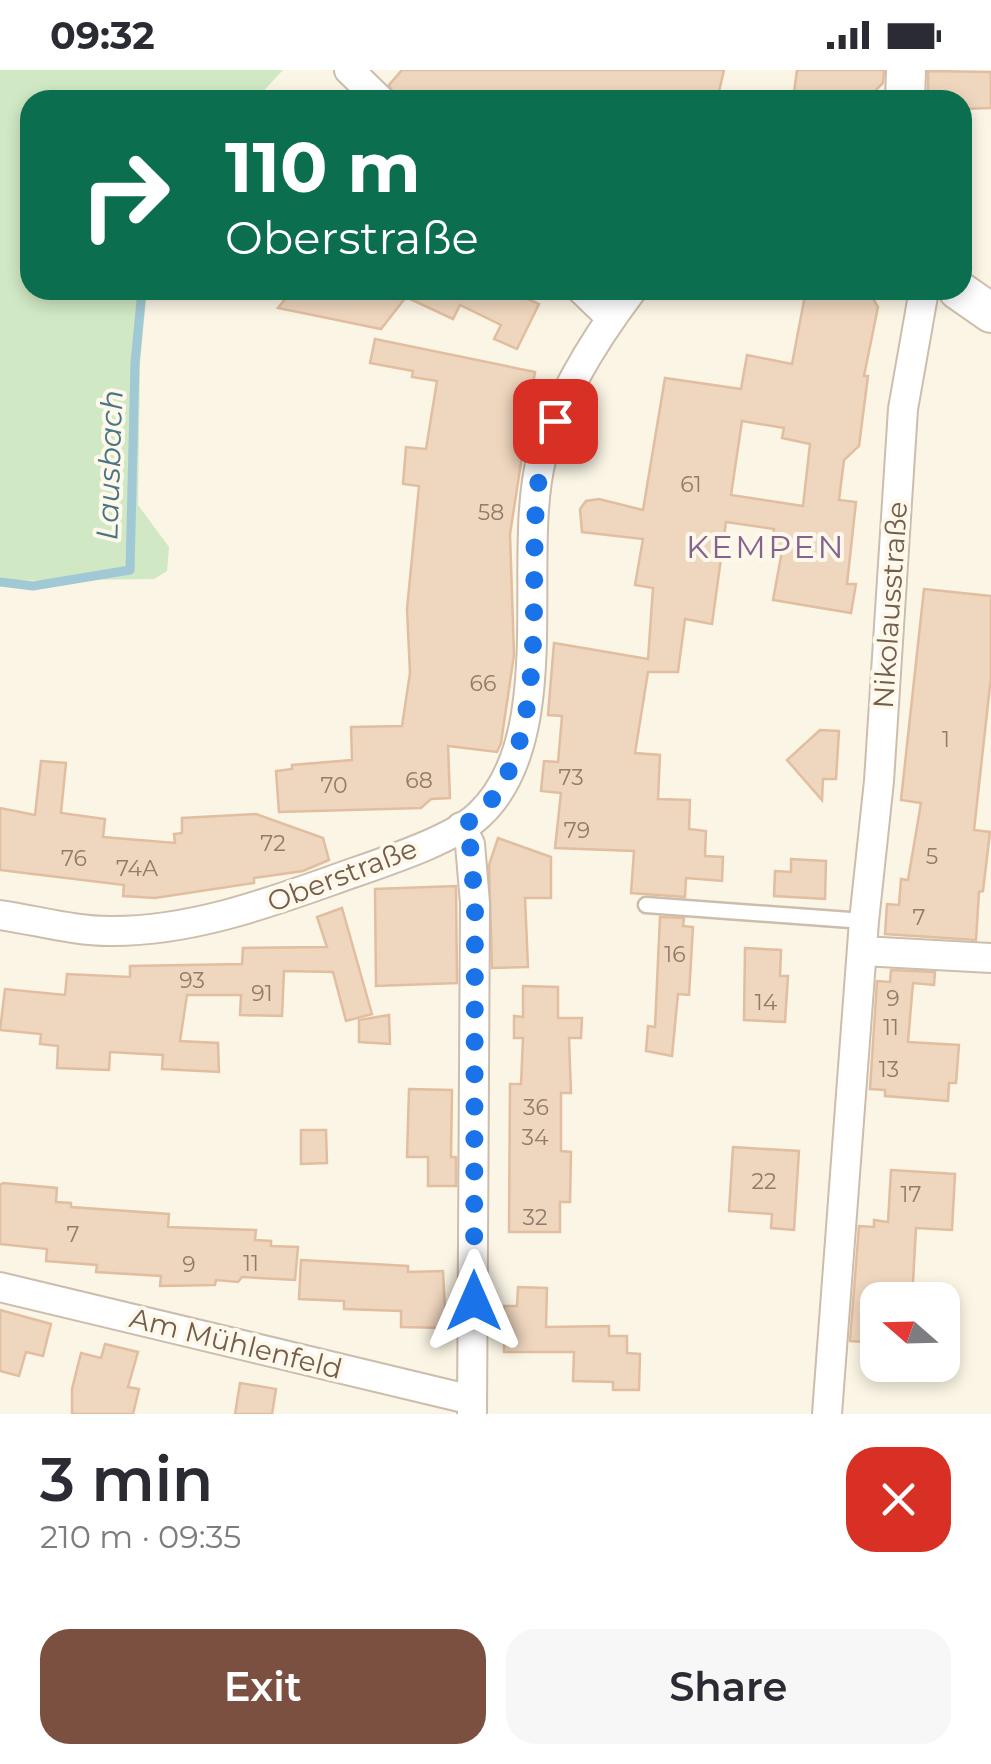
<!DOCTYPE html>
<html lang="en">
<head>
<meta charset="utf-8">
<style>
	body { margin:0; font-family:Montserrat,sans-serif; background:#f7f7f7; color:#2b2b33; height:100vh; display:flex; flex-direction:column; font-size:38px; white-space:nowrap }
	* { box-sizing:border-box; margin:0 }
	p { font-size:32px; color:#7c7c81 }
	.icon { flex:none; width:55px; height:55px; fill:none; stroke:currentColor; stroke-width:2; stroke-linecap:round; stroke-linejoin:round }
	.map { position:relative; height:1344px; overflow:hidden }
	.sheet { display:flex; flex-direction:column; background:#fff; flex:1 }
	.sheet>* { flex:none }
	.guide { position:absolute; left:20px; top:20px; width:952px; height:210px; border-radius:30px; box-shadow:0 5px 15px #0003; background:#0b6e4f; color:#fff; overflow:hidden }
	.needle { width:65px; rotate:290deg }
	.buttons { position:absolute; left:860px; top:1212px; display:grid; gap:20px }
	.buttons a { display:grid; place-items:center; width:100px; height:100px; border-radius:20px; background:#fff; box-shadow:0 5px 15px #0003; font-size:50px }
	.pin { position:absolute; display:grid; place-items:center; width:85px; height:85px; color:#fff; margin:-42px; border-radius:20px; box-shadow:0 5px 15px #0006 }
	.me { position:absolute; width:110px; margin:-55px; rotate:0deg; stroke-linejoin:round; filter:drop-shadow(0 0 8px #0008) }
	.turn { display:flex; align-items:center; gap:35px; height:210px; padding:0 40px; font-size:45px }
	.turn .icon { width:130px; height:130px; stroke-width:2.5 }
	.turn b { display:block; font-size:70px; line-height:85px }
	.round { display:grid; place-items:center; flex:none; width:105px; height:105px; border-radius:30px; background:#f7f7f7 }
	.summary { display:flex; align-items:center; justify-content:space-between; height:170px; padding:0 40px }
	h1 { font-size:60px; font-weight:600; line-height:75px }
	.cta { display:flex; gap:20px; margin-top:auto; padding:20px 40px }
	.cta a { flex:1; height:115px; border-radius:30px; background:#7c5040; color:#fff; font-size:40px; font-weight:600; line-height:115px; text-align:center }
	.cta a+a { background:#f7f7f7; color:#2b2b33 }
	.status { display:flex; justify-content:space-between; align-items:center; height:70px; padding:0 50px; background:#fff; direction:ltr }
	.status svg { height:28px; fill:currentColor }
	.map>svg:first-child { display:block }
	.green { fill:#d0e8c4 }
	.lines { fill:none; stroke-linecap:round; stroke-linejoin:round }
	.stream { stroke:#a1c8d5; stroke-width:9 }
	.building { fill:#efd6be; stroke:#e1be9f; stroke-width:2.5; fill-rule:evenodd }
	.lane-casing { stroke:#ccbdac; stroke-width:19 }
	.street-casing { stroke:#ccbdac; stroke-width:32 }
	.secondary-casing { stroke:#cfbeaa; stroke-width:42 }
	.lane { stroke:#fff; stroke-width:14 }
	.street { stroke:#fff; stroke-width:28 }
	.secondary { stroke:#fff; stroke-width:38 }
	.route { stroke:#1a73e8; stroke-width:18; stroke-dasharray:0 32.4 }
	.labels { text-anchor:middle; stroke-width:8; stroke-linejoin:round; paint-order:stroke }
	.number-label { font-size:22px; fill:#927b68 }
	.street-label { font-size:28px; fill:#735d4c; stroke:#fef8eb }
	.water-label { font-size:30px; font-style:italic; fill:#477585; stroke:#fef8eb }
	.quarter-label { font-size:32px; letter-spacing:2.5px; fill:#85638f; stroke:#fef8eb }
</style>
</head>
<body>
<div class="status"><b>09:32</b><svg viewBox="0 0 49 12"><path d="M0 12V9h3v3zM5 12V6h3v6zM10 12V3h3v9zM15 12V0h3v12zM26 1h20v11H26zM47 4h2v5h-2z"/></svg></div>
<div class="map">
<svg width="991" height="1344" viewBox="0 0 991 1344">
	<rect width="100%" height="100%" fill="#fbf5e5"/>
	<path class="green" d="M0 0H283L255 30H30V220H147L140 293 138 435 169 477 167 501 154 509 0 511Z"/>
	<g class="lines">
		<g class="stream">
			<path d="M249 30 250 28"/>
			<path d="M0 512 33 516 130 500 135 293 142 220"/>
		</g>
	</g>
	<g class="building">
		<path d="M402 0H724L717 30H397L389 15Z"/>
		<path d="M797 0H884L883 13 866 30H793Z"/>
		<path d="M928 1 991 2V38L962 39V30H928Z"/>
		<path d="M292 220H509L539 234 517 279 494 269 501 255 460 235 453 249 406 227 381 259 278 238Z"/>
		<path d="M806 220H868L878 237 864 306H868L859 376 844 390 839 430 856 432 847 514H856L851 543 773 530 782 481 771 478 774 459 726 452 712 554 685 549 678 602H648L635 683 660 685 658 729 690 730 689 759 706 761 705 786 723 787 722 811 686 808 685 827 631 823 634 781 555 778 561 723 541 721 544 691 558 692 562 646 548 645 554 573 648 589 653 518 635 515 643 469 582 462 580 439 586 431 599 429 643 440 665 308 741 319 747 285 792 294ZM742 351 784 358 782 368 810 374 803 436 731 425Z"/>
		<path d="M375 269 535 302 510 464 514 585 501 673 497 682 448 676 450 728 431 729 421 738 279 742 276 701 292 699V695L352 690 351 657 402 656 410 603 407 539 419 416 403 414 406 377 426 379 437 311 412 307 413 301 370 293Z"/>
		<path d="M924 519 991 526V607L974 760 990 762 983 821 979 822 976 870 885 864 887 834 899 835 901 809 908 810 921 733 901 730Z"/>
		<path d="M820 660 839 661 836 709H823L822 730 787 690Z"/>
		<path d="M41 691 66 693 61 743 105 749 103 767 175 773 174 764 182 763V748L256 744 323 768 329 790 303 801 254 808V813L155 828 123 826 124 815 0 800V738L35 745Z"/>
		<path d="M498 768 551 787V828H525L528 897 492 898 489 795Z"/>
		<path d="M791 789 826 791 825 829 774 826 775 801 791 802Z"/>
		<path d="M456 816 457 913 376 916 375 819Z"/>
		<path d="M342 838 372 944 346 951 333 902 284 901 282 946 240 945 241 925H187L180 971 218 973 219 1002 162 999 163 985 110 982 109 1000 57 998 58 976 40 974 41 964 0 960 5 919 65 925 67 904 130 907V896L242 894 243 878 327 877 317 847Z"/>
		<path d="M660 847 684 848 683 856 693 857 689 925 678 924 672 986 646 981 648 956 655 957Z"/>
		<path d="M745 878 781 880 780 906H788L785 952 744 950Z"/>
		<path d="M891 900 935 902 934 915 913 913 908 972 959 975 956 1013H949L948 1031 885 1026V1020L870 1019 877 911 890 912Z"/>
		<path d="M523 916 558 917V948H582L581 968H569L571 1023H561V1081L571 1082 570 1132H560V1162H509L510 1014H521L523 968H514V946L523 947Z"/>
		<path d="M389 945 390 974 359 972V950Z"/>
		<path d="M409 1019 452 1020 451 1087H456V1116H428V1087H407Z"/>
		<path d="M301 1060H326L327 1093 301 1094Z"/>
		<path d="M733 1077 799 1081 794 1160 771 1158 772 1144 729 1141Z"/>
		<path d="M891 1100 955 1104 952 1160 916 1158 912 1230H878V1273L850 1271 859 1156 874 1157V1150L888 1152Z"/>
		<path d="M3 1113 57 1118 56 1132 71 1133V1137L169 1144 168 1157 256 1160 255 1170 271 1171V1176L298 1177 295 1210 242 1207 238 1212 216 1210 215 1215 160 1216 161 1206 96 1202 97 1195 46 1191 47 1179 0 1174V1115Z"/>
		<path d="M301 1190 408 1196V1202L443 1201 446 1258 401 1257V1241L344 1239V1231L299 1229Z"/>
		<path d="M518 1217 547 1218 546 1257 609 1256V1266H627V1283L640 1284 639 1320H613V1312L573 1311 574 1282H504V1236H517Z"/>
		<path d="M0 1240 51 1254 43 1286 26 1282 19 1306 0 1301Z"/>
		<path d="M105 1274 138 1282 128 1317 139 1319 133 1344H72V1319L81 1283 101 1288Z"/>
		<path d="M240 1313 276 1319 272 1344H235Z"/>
	</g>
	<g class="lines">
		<g class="lane-casing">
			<path id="lane" d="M646 835 864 851"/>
		</g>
		<g class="street-casing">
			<g id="street">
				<path d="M349 0 380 30"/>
				<path d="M582 220 611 248"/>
				<path d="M461 757 470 774 475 833 472 1344"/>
				<path d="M0 845C36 850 76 862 113 861 189 861 263 835 333 810 371 796 451 772 479 745 563 667 515 487 542 386 559 326 595 269 632 220"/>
				<path d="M862 881 991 888"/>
				<path d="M0 1217 472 1330"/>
				<path d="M827 1344 864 851 879 711 903 339 924 220"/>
			</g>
		</g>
		<g class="secondary-casing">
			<g id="secondary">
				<path d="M905 30 906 0"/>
				<path d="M958 220 991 243"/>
			</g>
		</g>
		<use href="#lane" class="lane"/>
		<use href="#street" class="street"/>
		<use href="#secondary" class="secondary"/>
	</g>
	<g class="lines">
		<path class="route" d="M474 1231 475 833 470 774 461 757C556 700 527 521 537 425 539 399 546 376 555 351"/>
	</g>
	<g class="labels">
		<g class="number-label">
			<text x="691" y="422">61</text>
			<text x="491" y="450">58</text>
			<text x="483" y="621">66</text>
			<text x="946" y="677">1</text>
			<text x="571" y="715">73</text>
			<text x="419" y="718">68</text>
			<text x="334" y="723">70</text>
			<text x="577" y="768">79</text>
			<text x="273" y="781">72</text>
			<text x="932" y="794">5</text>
			<text x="74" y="796">76</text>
			<text x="137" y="806">74A</text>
			<text x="919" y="855">7</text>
			<text x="675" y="892">16</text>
			<text x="192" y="918">93</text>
			<text x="262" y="931">91</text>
			<text x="893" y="936">9</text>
			<text x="766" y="940">14</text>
			<text x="891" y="965">11</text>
			<text x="889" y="1007">13</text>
			<text x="536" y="1045">36</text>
			<text x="535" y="1075">34</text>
			<text x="764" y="1119">22</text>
			<text x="911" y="1132">17</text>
			<text x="535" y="1155">32</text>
			<text x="73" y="1172">7</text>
			<text x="251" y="1201">11</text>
			<text x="189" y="1202">9</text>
		</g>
		<g class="street-label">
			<text transform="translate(890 535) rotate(-86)" y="10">Nikolausstraße</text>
			<text transform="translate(342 805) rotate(-21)" y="10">Oberstraße</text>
			<text transform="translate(236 1273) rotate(14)" y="10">Am Mühlenfeld</text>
		</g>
		<g class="water-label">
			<text transform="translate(110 395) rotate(-88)" y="10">Lausbach</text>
		</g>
		<g class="quarter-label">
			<text x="766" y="488">KEMPEN</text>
		</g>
	</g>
</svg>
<div class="buttons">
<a><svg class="needle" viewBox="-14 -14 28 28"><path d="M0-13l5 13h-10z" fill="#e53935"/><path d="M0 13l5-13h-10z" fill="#7c7c81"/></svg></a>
</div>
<div class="pin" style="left:555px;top:351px;background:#d93025"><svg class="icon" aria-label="arrive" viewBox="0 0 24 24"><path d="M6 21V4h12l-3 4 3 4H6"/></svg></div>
<svg class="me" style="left:474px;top:1231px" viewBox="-20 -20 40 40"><path d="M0-17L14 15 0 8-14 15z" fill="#1a73e8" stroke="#fff" stroke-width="4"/></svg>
<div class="guide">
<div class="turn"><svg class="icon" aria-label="right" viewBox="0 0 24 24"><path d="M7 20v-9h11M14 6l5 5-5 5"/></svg><div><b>110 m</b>Oberstraße</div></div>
</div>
</div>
<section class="sheet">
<div class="summary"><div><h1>3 min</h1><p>210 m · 09:35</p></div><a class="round" style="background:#d93025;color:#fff"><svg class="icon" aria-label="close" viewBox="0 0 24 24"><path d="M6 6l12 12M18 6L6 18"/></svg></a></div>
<div class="cta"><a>Exit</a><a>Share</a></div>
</section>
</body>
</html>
